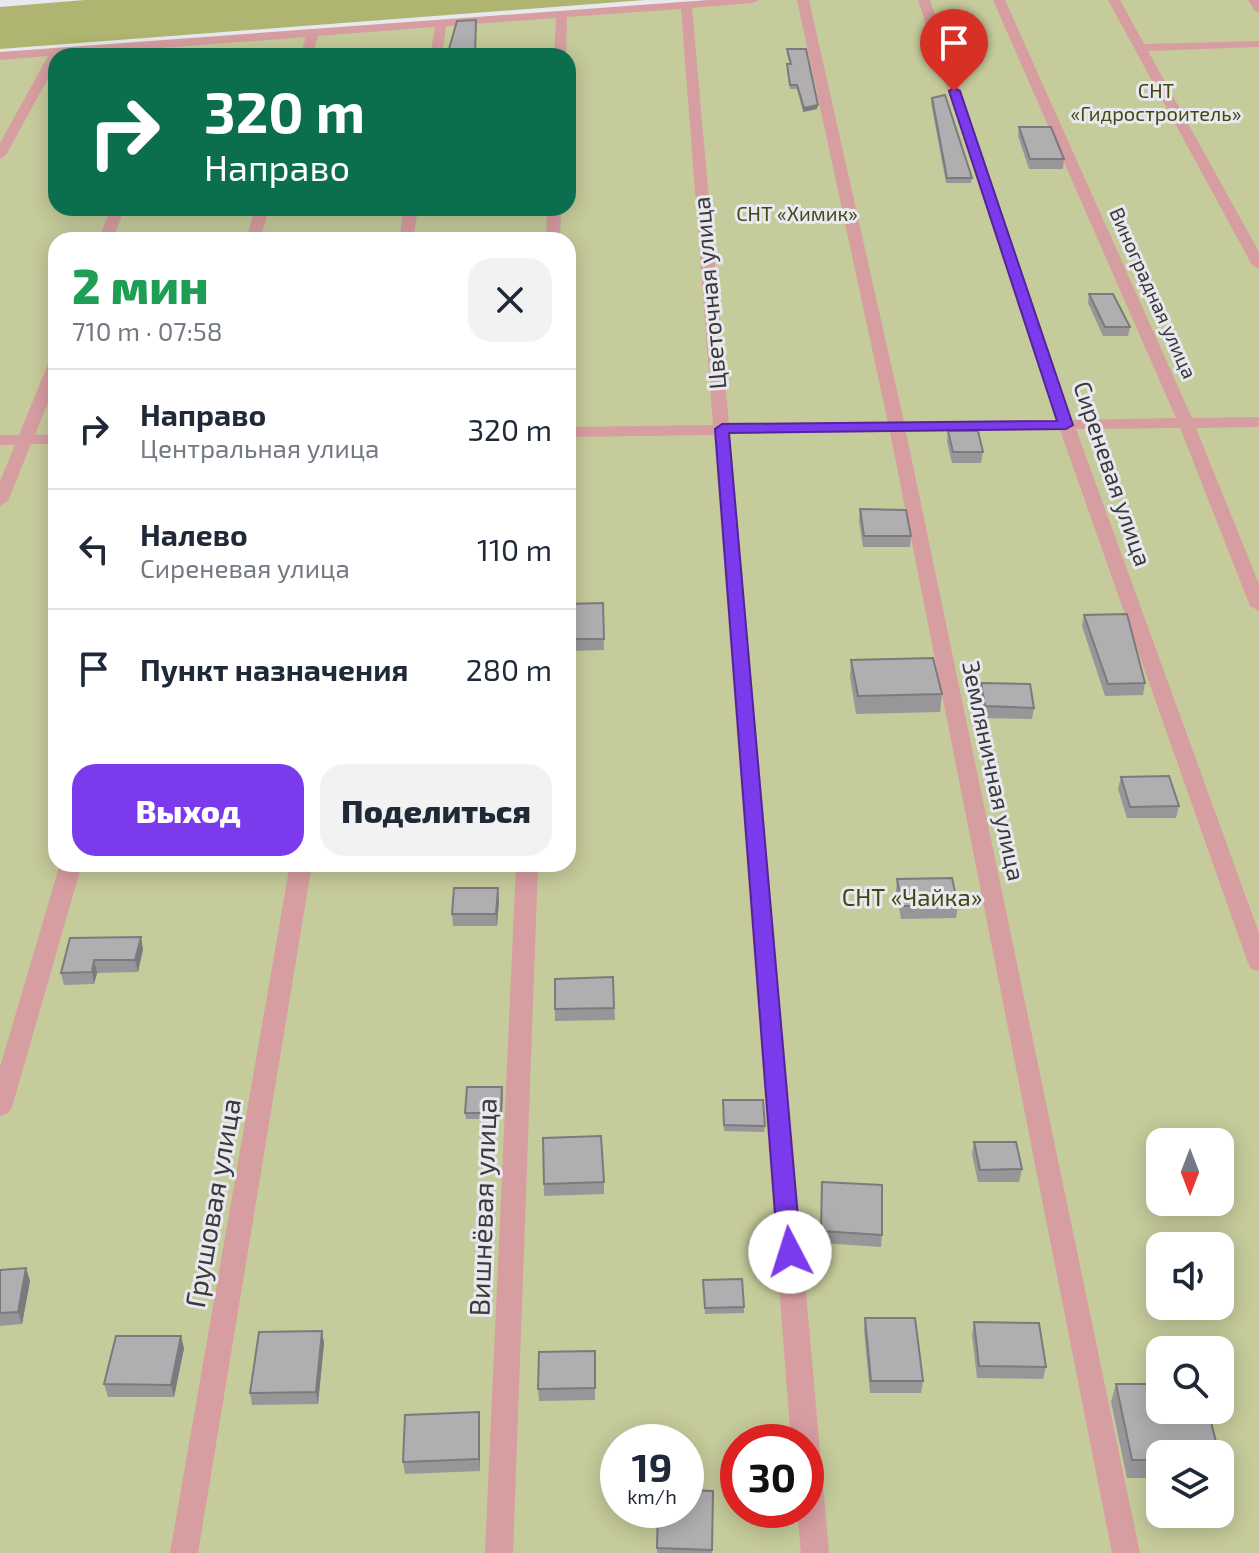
<!DOCTYPE html>
<html lang="ru">
<head>
<meta charset="utf-8">
<style>
	body { margin:0; font-family:"Exo 2",sans-serif; background:#f2f2f3; color:#1f2937; height:100vh; display:flex; flex-direction:column; font-size:30px; white-space:nowrap }
	* { box-sizing:border-box; margin:0 }
	p { font-size:26px; color:#747a83 }
	.icon { flex:none; width:44px; height:44px; fill:none; stroke:currentColor; stroke-width:2; stroke-linecap:round; stroke-linejoin:round }
	.map { position:relative; flex:1; overflow:hidden }
	.details { position:absolute; left:48px; top:232px; width:528px; height:640px; display:flex; flex-direction:column; background:#fff; border-radius:24px; box-shadow:0 4px 20px #0003 }
	.details>* { flex:none }
	.top-card { position:absolute; left:48px; top:48px; width:528px; height:168px; border-radius:24px; box-shadow:0 4px 20px #0003; background:#0b6e4f; color:#fff; overflow:hidden }
	.needle { width:52px; rotate:180deg }
	.buttons { position:absolute; left:1146px; top:1128px; display:grid; gap:16px }
	.buttons a { display:grid; place-items:center; width:88px; height:88px; border-radius:16px; background:#fff; box-shadow:0 4px 20px #0003; font-size:40px }
	.speed { position:absolute; left:600px; top:1424px; display:flex; gap:16px; font-size:40px; font-weight:700; text-align:center }
	.speed>* { display:grid; place-content:center; width:104px; height:104px; border-radius:50%; background:#fff; box-shadow:0 4px 20px #0003; line-height:1 }
	.speed small { font-size:20px; font-weight:400 }
	.speed .limit { border:12px solid #d22; background:#fff; color:#111 }
	.pin { position:absolute; display:grid; place-items:center; width:68px; height:68px; color:#fff; margin:-82px -34px; border-radius:50% 50% 50% 0; rotate:-45deg; box-shadow:0 0 8px #0007 }
	.pin .icon { rotate:45deg }
	.me { position:absolute; width:88px; margin:-44px; rotate:355deg; stroke-linejoin:round; filter:drop-shadow(0 0 6px #0008) }
	.turn { display:flex; align-items:center; gap:28px; height:168px; padding:0 24px; font-size:36px }
	.turn .icon { width:104px; height:104px; stroke-width:2.5 }
	.turn b { display:block; font-size:56px; line-height:68px }
	.round { display:grid; place-items:center; flex:none; width:84px; height:84px; border-radius:24px; background:#f2f2f3 }
	.overview { display:flex; align-items:center; justify-content:space-between; height:136px; padding:0 24px }
	h1 { font-size:48px; font-weight:800; line-height:60px; color:#1e9e55 }
	.primary-button { display:flex; gap:16px; margin-top:auto; padding:16px 24px }
	.primary-button a { flex:1; height:92px; border-radius:24px; background:#7c3aed; color:#fff; font-size:32px; font-weight:800; line-height:92px; text-align:center }
	.primary-button a+a { background:#f2f2f3; color:#1f2937 }
	ul { padding:0; list-style:none }
	li { display:flex; align-items:center; gap:24px; height:120px; padding:0 24px; border-top:2px solid #e0e1e3 }
	li div { flex:1 }
	li b { display:block; font-size:30px }
	li em { font-style:normal }
	.map>svg:first-child { display:block }
	.green { fill:#c6cb9b; fill-rule:evenodd }
	.forest { fill:#afb470 }
	.lines { fill:none; stroke-linecap:round; stroke-linejoin:round }
	.street { fill:#d79ea1; fill-rule:evenodd }
	.wall { fill:#989699 }
	.shaded-wall { fill:#7c7a7d }
	.building { fill:#b1aeb2; stroke:#7c7a7d; stroke-width:2 }
	.route { fill:#7c3aed; stroke:#51269a; stroke-width:2 }
	.labels { text-anchor:middle; stroke-width:6; stroke-linejoin:round; paint-order:stroke }
	.far-park-label { font-size:20px; fill:#444612; stroke:#e8e9ee }
	.far-street-label { font-size:20px; fill:#3a3a3c; stroke:#e8e9ee }
	.street-label { font-size:24px; fill:#3a3a3c; stroke:#e8e9ee }
	.park-label { font-size:24px; fill:#444612; stroke:#e8e9ee }
	.near-street-label { font-size:28px; fill:#3a3a3c; stroke:#e8e9ee }
</style>
</head>
<body>
<div class="map">
<svg width="1259" height="1553" viewBox="0 0 1259 1553">
	<rect width="100%" height="100%" fill="#e8e9ee"/>
	<path class="green" d="M753 0H1257L1259 3V1553H0V56ZM56 56H568V208H56ZM56 240H568V864H56ZM1160 1142H1220V1202H1160ZM1160 1246H1220V1306H1160ZM1160 1350H1220V1410H1160ZM618 1442H686V1510H618ZM738 1442H806V1510H738ZM1160 1454H1220V1514H1160Z"/>
	<path class="forest" d="M85 0H645L0 49V7Z"/>
	<g class="lines">
		<g class="street">
			<path d="M708 0H759L753 3 692 8 729 425 888 423 797 0H809L904 422 1056 420 918 0H930L1072 420 1176 418 993 0H1005L1192 418 1259 417V427L1196 428 1259 584V611L1250 606 1180 428 1076 429 1259 933V971L1251 969 1248 963 1060 430 906 432 1140 1553H1112L890 432 730 434 829 1553H801L797 1510H806V1442H791L714 435 568 437V427L713 425 681 9 567 17 566 56H554L556 18 446 26 442 56H430L435 27 318 36 312 56H300L306 37 56 56V64L6 155 0 159V143L48 56 0 60V52Z"/>
			<path d="M1108 0H1120L1144 44 1259 41V47L1148 51 1259 252V269L1252 265Z"/>
			<path d="M1248 0H1259V12L1255 11Z"/>
			<path d="M111 208H125L112 240H98Z"/>
			<path d="M255 208H269L260 240H246Z"/>
			<path d="M404 208H418L413 240H399Z"/>
			<path d="M547 208H561L560 240H546Z"/>
			<path d="M56 359V383L35 435 56 434V444H31L8 501 0 506V481L15 445H0V435H19L48 364Z"/>
			<path d="M60 864H82L12 1107 8 1113 0 1116V1067Z"/>
			<path d="M290 864H312L198 1553H170Z"/>
			<path d="M516 864H538L513 1553H485Z"/>
		</g>
	</g>
	<g class="wall">
		<path d="M787 49 817 109 803 112 797 89H790L787 69V64H790L787 54Z"/>
		<path d="M932 98 972 178 971 183H946L931 103Z"/>
		<path d="M1019 127 1064 159 1063 169H1029L1018 136Z"/>
		<path d="M1089 294 1130 327 1128 336H1103L1088 303Z"/>
		<path d="M948 431 983 452 981 463H952L947 442Z"/>
		<path d="M860 509 911 536 910 547H863L859 521Z"/>
		<path d="M603 603 604 650 568 651V604Z"/>
		<path d="M1084 615 1145 683 1143 695 1105 696 1082 626Z"/>
		<path d="M851 660 942 694 940 712 856 714 850 677Z"/>
		<path d="M981 683 1034 708 1032 719 983 718 980 695Z"/>
		<path d="M1121 777 1179 806 1176 818H1127L1118 789Z"/>
		<path d="M897 879 958 906 956 918 901 919 896 891Z"/>
		<path d="M499 900 497 926H453L452 914Z"/>
		<path d="M70 938 143 949 138 972 97 973 94 984 64 985 61 973Z"/>
		<path d="M613 977 615 1020 555 1021V979Z"/>
		<path d="M503 1093 502 1119H466L465 1113Z"/>
		<path d="M723 1100 765 1126 764 1132 724 1131Z"/>
		<path d="M543 1138 604 1182V1194L544 1196Z"/>
		<path d="M974 1142 1022 1169 1019 1182H978L972 1154Z"/>
		<path d="M822 1182 882 1235 881 1247 820 1243Z"/>
		<path d="M26 1268 30 1281 22 1324 0 1326V1270Z"/>
		<path d="M703 1280 744 1307V1313L705 1314Z"/>
		<path d="M865 1318 923 1381 921 1393H870L864 1330Z"/>
		<path d="M974 1322 1046 1367 1043 1379 977 1378 972 1335Z"/>
		<path d="M322 1331 324 1343 318 1404 252 1405 250 1393Z"/>
		<path d="M184 1348 174 1397H108L104 1384Z"/>
		<path d="M595 1351V1400L539 1401 538 1389Z"/>
		<path d="M1116 1384 1160 1454V1478H1127L1111 1402Z"/>
		<path d="M479 1412 480 1471 405 1474 403 1462Z"/>
		<path d="M713 1491 712 1553H657L658 1510Z"/>
	</g>
	<g class="shaded-wall">
		<path d="M818 105 817 109 803 112 804 108Z"/>
		<path d="M498 888 499 900 497 926 496 914Z"/>
		<path d="M141 937 143 949 138 972 135 960Z"/>
		<path d="M94 960 97 973 94 984 92 972Z"/>
		<path d="M26 1268 30 1281 22 1324 18 1312Z"/>
		<path d="M322 1331 324 1343 318 1404 316 1392Z"/>
		<path d="M181 1336 184 1348 174 1397 171 1385Z"/>
		<path d="M479 1412 480 1424V1471L479 1459Z"/>
	</g>
	<g class="building">
		<path d="M476 20 475 56H447L457 21Z"/>
		<path d="M787 49H806L818 105 804 108 797 85H790L787 64H791Z"/>
		<path d="M945 95 972 178H947L932 98Z"/>
		<path d="M1019 127H1051L1064 159H1030Z"/>
		<path d="M1089 294H1113L1130 327H1105Z"/>
		<path d="M948 431H978L983 452H953Z"/>
		<path d="M860 509 906 510 911 536H864Z"/>
		<path d="M603 603 604 639H568V604Z"/>
		<path d="M1127 614 1145 683 1108 684 1084 615Z"/>
		<path d="M933 658 942 694 858 696 851 660Z"/>
		<path d="M981 683 1030 684 1034 708 985 706Z"/>
		<path d="M1169 776 1179 806 1130 807 1121 777Z"/>
		<path d="M952 878 958 906H902L897 879Z"/>
		<path d="M454 888H498L496 914H452Z"/>
		<path d="M141 937 135 960H94L92 972 61 973 70 938Z"/>
		<path d="M613 977 614 1008 555 1009V979Z"/>
		<path d="M467 1087H502L501 1113H465Z"/>
		<path d="M723 1100H763L765 1126 724 1125Z"/>
		<path d="M601 1136 604 1182 544 1184 543 1138Z"/>
		<path d="M974 1142H1016L1022 1169 980 1170Z"/>
		<path d="M822 1182 882 1185V1235L821 1231Z"/>
		<path d="M26 1268 18 1312 0 1313V1270Z"/>
		<path d="M742 1279 744 1307 705 1308 703 1280Z"/>
		<path d="M865 1318H915L923 1381H871Z"/>
		<path d="M974 1322 1039 1323 1046 1367 979 1366Z"/>
		<path d="M322 1331 316 1392 250 1393 259 1332Z"/>
		<path d="M116 1336H181L171 1385 104 1384Z"/>
		<path d="M595 1351V1388L538 1389 539 1352Z"/>
		<path d="M1116 1384H1160V1410H1208L1219 1454H1160V1460H1132Z"/>
		<path d="M479 1412V1459L403 1462 405 1415Z"/>
		<path d="M686 1490 713 1491 712 1550 657 1548 658 1510H686Z"/>
	</g>
	<path class="route" d="M954 88 960 91 1073 425 1066 429 729 433 801 1252 798 1259H781L778 1252 715 429 722 424 1057 421 949 91Z"/>
	<g class="labels">
		<g class="far-park-label">
			<text x="1156" y="98">СНТ<tspan x="1156" dy="23">«Гидростроитель»</tspan></text>
			<text x="797" y="221">СНТ «Химик»</text>
		</g>
		<g class="far-street-label">
			<text transform="translate(1153 293) rotate(66)" y="7">Виноградная улица</text>
		</g>
		<g class="street-label">
			<text transform="translate(710 293) rotate(-95)" y="8">Цветочная улица</text>
			<text transform="translate(1112 474) rotate(71)" y="8">Сиреневая улица</text>
			<text transform="translate(993 771) rotate(78)" y="8">Земляничная улица</text>
		</g>
		<g class="park-label">
			<text x="912" y="906">СНТ «Чайка»</text>
		</g>
		<g class="near-street-label">
			<text transform="translate(213 1203) rotate(-80)" y="10">Грушовая улица</text>
			<text transform="translate(483 1207) rotate(-88)" y="10">Вишнёвая улица</text>
		</g>
	</g>
</svg>
<div class="buttons">
<a><svg class="needle" viewBox="-14 -14 28 28"><path d="M0-13l5 13h-10z" fill="#e53935"/><path d="M0 13l5-13h-10z" fill="#747a83"/></svg></a>
<a><svg class="icon" aria-label="sound" viewBox="0 0 24 24"><path d="M4 9h4l5-4v14l-5-4H4zM17 9q2 3 0 6"/></svg></a>
<a><svg class="icon" aria-label="search" viewBox="0 0 24 24"><circle cx="10" cy="10" r="6"/><path d="M15 15l6 6"/></svg></a>
<a><svg class="icon" aria-label="layers" viewBox="0 0 24 24"><path d="M12 4l9 5-9 5-9-5zM3 14l9 5 9-5"/></svg></a>
</div>
<div class="speed"><div>19<small>km/h</small></div><div class="limit">30</div></div>
<div class="pin" style="left:954px;top:91px;background:#d93025"><svg class="icon" aria-label="arrive" viewBox="0 0 24 24"><path d="M6 21V4h12l-3 4 3 4H6"/></svg></div>
<svg class="me" style="left:790px;top:1252px" viewBox="-20 -20 40 40"><circle r="19" fill="#fff"/><path d="M0-13L10 11 0 6-10 11z" fill="#7c3aed"/></svg>
<div class="top-card">
<div class="turn"><svg class="icon" aria-label="right" viewBox="0 0 24 24"><path d="M7 20v-9h11M14 6l5 5-5 5"/></svg><div><b>320 m</b>Направо</div></div>
</div>
<section class="details">
<div class="overview"><div><h1>2 мин</h1><p>710 m · 07:58</p></div><a class="round"><svg class="icon" aria-label="close" viewBox="0 0 24 24"><path d="M6 6l12 12M18 6L6 18"/></svg></a></div>
<ul>
<li><svg class="icon" aria-label="right" viewBox="0 0 24 24"><path d="M7 20v-9h11M14 6l5 5-5 5"/></svg><div><b>Направо</b><p>Центральная улица</p></div><em>320 m</em></li>
<li><svg class="icon" aria-label="left" viewBox="0 0 24 24"><path d="M17 20v-9H6M10 6l-5 5 5 5"/></svg><div><b>Налево</b><p>Сиреневая улица</p></div><em>110 m</em></li>
<li><svg class="icon" aria-label="arrive" viewBox="0 0 24 24"><path d="M6 21V4h12l-3 4 3 4H6"/></svg><div><b>Пункт назначения</b></div><em>280 m</em></li>
</ul>
<div class="primary-button"><a>Выход</a><a>Поделиться</a></div>
</section>
</div>
</body>
</html>
